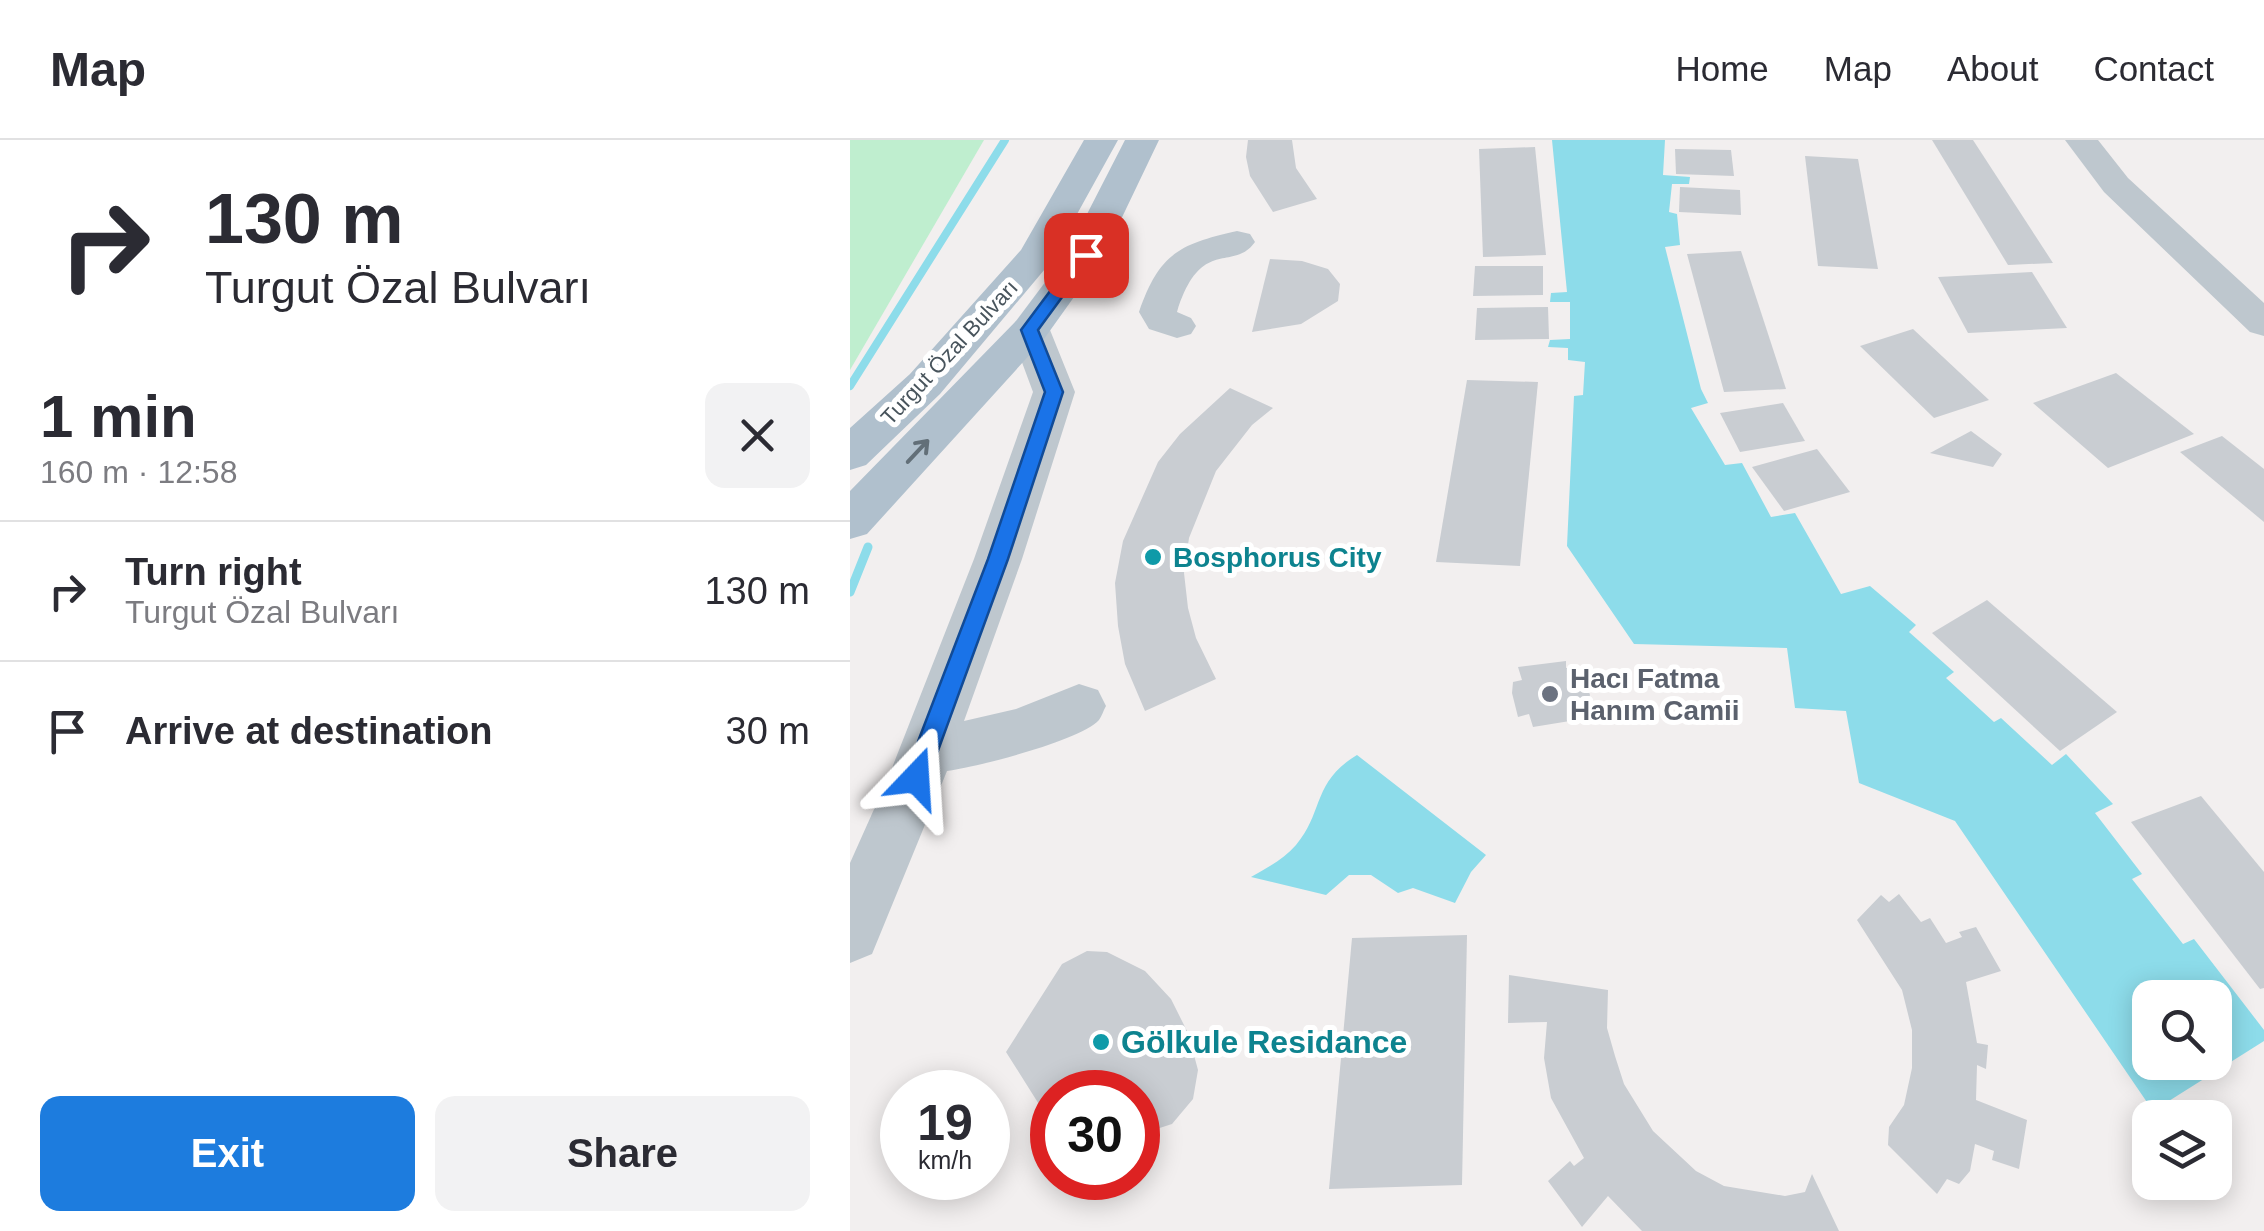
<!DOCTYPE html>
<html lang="en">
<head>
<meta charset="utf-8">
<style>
	body { margin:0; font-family:Arial,sans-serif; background:#f2f2f3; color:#2b2b33; height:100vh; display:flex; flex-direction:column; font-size:38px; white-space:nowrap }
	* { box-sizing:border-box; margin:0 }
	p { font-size:32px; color:#7c7c81 }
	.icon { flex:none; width:55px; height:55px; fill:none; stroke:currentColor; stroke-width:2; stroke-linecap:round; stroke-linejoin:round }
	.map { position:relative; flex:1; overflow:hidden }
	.drawer { display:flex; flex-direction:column; background:#fff; width:850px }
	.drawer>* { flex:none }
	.banner { background:#fff; color:#2b2b33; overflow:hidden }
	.buttons { position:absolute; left:1282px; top:840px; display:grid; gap:20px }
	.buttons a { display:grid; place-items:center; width:100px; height:100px; border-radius:20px; background:#fff; box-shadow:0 5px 25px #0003; font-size:50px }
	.speed { position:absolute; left:30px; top:930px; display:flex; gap:20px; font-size:50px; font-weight:700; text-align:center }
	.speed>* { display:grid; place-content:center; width:130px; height:130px; border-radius:50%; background:#fff; box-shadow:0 5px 25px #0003; line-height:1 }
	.speed small { font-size:25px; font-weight:400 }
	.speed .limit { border:15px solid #d22; background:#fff; color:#111 }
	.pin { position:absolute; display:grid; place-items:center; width:85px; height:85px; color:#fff; margin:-42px; border-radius:20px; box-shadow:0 5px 15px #0006 }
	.me { position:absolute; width:110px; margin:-55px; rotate:20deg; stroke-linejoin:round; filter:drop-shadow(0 0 8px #0008) }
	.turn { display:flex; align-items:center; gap:35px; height:210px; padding:0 40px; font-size:45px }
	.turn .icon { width:130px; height:130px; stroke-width:2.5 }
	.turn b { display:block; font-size:70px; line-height:85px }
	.round { display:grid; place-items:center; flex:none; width:105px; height:105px; border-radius:20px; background:#f2f2f3 }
	.overview { display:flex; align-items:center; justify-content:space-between; height:170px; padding:0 40px }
	h1 { font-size:60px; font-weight:800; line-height:75px }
	.cta { display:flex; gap:20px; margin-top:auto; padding:20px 40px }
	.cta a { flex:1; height:115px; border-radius:20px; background:#1d7cde; color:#fff; font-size:40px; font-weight:800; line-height:115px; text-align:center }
	.cta a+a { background:#f2f2f3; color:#2b2b33 }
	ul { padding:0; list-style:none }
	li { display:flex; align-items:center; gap:30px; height:140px; padding:0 40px; border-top:2px solid #e1e1e2 }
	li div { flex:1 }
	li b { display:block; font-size:38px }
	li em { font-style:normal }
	header { display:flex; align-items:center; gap:60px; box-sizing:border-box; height:140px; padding:0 50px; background:#fff; border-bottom:2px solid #e1e1e2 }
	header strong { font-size:48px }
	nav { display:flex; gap:55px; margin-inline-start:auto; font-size:35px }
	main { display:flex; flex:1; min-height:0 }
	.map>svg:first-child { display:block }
	.green { fill:#bfeecf }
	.water { fill:#8ddcea; fill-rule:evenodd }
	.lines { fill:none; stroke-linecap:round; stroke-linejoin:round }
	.stream-far1 { stroke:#8ddcea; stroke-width:8 }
	.stream { stroke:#8ddcea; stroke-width:9 }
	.building { fill:#c9cdd2 }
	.minor { fill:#bec7ce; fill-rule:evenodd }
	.major { fill:#b0c0cd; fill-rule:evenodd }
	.oneway { stroke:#626f78 }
	.route { fill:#1a73e8; stroke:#114b97; stroke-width:2.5 }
	.culture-dot { fill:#0f9aa8; stroke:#fff; stroke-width:4 }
	.worship-dot { fill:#6b7280; stroke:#fff; stroke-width:4 }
	.labels { text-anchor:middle; stroke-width:10; stroke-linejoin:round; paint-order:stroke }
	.far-street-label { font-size:22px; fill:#48545c; stroke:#fff }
	.culture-label { font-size:28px; font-weight:bold; fill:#0d838f; stroke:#fff; text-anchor:start }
	.worship-label { font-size:28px; font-weight:bold; fill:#5b616d; stroke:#fff; text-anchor:start }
	.near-culture-label { font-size:32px; font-weight:bold; fill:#0d838f; stroke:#fff; text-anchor:start }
</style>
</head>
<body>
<header>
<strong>Map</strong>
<nav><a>Home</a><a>Map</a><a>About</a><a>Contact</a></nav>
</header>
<main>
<section class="drawer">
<div class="banner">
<div class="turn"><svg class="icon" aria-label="right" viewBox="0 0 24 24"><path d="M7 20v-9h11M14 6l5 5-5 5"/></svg><div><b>130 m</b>Turgut Özal Bulvarı</div></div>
</div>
<div class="overview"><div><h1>1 min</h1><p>160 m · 12:58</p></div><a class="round"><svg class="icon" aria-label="close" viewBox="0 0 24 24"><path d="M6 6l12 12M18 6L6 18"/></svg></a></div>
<ul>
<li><svg class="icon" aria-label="right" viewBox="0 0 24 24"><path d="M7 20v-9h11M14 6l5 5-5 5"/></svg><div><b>Turn right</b><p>Turgut Özal Bulvarı</p></div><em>130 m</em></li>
<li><svg class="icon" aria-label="arrive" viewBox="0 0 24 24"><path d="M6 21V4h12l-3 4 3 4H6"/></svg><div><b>Arrive at destination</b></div><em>30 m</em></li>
</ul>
<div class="cta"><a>Exit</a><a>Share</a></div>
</section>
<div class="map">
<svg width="1414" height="1091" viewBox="0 0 1414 1091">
	<rect width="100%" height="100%" fill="#f2efef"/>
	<path class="green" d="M0 0H134L0 230Z"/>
	<g class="water">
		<path d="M702 0H815L813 35 840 37 839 44H822L819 72 827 74 830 105 815 107 851 249 858 263 841 268 875 325 892 323 921 377 945 373 991 454 1020 446 1066 485 1059 492 1104 532 1096 538 1144 582 1151 578 1202 625 1216 614 1263 664 1245 673 1292 734 1282 739 1333 804 1344 799 1414 890V901L1303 971 1105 681 1009 643 996 571 945 568 937 508 784 504 717 406 724 256 733 255 735 222 718 220V208L698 207 700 200 720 199V162H700L701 153 717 152ZM1300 858H1365V922H1300Z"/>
		<path d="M507 615 636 715 621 732 605 763 563 748 548 753 521 735H499L476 755 401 737C417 728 434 719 446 705 474 672 462 642 507 615Z"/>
	</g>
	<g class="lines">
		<path class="stream-far1" d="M0 246 155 0"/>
		<path class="stream" d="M0 452 18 407"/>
	</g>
	<g class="building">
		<path d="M398 0H442L446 28 467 59 423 72 400 36 396 17Z"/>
		<path d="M1082 0H1123L1203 123 1158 125Z"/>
		<path d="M685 7 696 115 633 117 629 9Z"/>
		<path d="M825 9 881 10 884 36 826 34Z"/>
		<path d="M955 16 1008 19 1028 129 968 126Z"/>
		<path d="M830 47 890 50 891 75 829 72Z"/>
		<path d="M891 111 936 249 874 252 837 114Z"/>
		<path d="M420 119 452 121 478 129 490 144 488 161 451 184 402 192Z"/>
		<path d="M625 126H693V155L623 156Z"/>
		<path d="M1182 132 1217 188 1118 193 1088 137Z"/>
		<path d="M698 167 699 199 625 200 627 168Z"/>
		<path d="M1063 189 1139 260 1084 278 1010 206Z"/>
		<path d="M1266 233 1344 294 1258 328 1183 263Z"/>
		<path d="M617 240 688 242 670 426 586 422Z"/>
		<path d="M380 248 423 268 402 285 366 331 339 398 334 433 338 468 346 498 366 539 295 571 275 524 268 486 265 443 273 401 308 322 330 294Z"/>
		<path d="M933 263 955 301 890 312 870 273Z"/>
		<path d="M1121 291 1152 314 1143 327 1080 313Z"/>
		<path d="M1372 296 1414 329V382L1330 312Z"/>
		<path d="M967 309 1000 352 934 371 902 327Z"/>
		<path d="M1137 460 1267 572 1210 611 1082 493Z"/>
		<path d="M716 521V528L725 527 733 534 740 555 736 567 725 570 726 580 683 587 679 574 668 577 662 553 663 542 672 540 668 527Z"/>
		<path d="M1351 656 1414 732V848L1410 849 1281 682Z"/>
		<path d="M1049 754 1071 782 1080 778 1096 803 1112 797 1109 792 1126 787 1151 831 1116 842 1127 903 1138 905 1136 929 1127 925 1126 960 1177 980 1169 1029 1142 1020 1144 1011 1125 1004 1120 1031 1109 1044 1097 1039 1087 1054 1038 1005 1039 987 1054 965 1062 928V890L1052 850 1007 780 1031 755 1039 762Z"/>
		<path d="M617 795 612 1045 479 1049 502 798Z"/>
		<path d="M237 811 257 812 295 831 321 859 338 893 348 930 343 959 322 984 288 995V952H202V985L156 912 212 824Z"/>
		<path d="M659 835 758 850 757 888 765 916 774 944 803 991 846 1031 874 1046 935 1056 955 1052 962 1034 989 1091H792L758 1056 732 1087 698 1041 720 1021 724 1026 734 1018 701 958 694 918 697 882 658 883Z"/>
	</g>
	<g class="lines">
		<g class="minor">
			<path d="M1215 0H1248L1278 38 1414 163V196L1400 192 1254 52Z"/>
			<path d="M387 91 400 94 405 102C383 133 351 95 327 172L341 178 346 186 341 194 327 198 299 189 289 172C309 114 329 104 387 91Z"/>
			<path d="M180 178 194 181 200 190 225 252 172 419 114 581 166 569 229 544 248 550 256 566C253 571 252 576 249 580 230 601 126 627 97 631L22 814 0 823V723L38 638 124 419 183 252 160 190 166 181Z"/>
		</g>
		<g class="major">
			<path d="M234 0H268L200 123 90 254 16 325 0 330V288L60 234 171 110Z"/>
			<path d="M275 0H309L254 115 194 199 17 394 0 399V351L166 181 217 113Z"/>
		</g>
	</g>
	<defs><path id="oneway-shaft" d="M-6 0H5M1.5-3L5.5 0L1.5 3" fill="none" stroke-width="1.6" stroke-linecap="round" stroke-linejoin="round" transform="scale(2.5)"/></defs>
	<use class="oneway" href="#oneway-shaft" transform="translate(68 311) rotate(-47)"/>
	<path class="route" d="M230 111 243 115 188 190 213 252 158 419 78 638 74 646 66 649 57 646 54 638 138 419 195 252 171 190Z"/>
	<g class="culture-dot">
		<circle cx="303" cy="417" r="10"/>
		<circle cx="251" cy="902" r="10"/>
	</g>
	<circle class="worship-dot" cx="700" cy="554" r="10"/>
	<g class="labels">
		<g class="far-street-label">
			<text transform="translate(99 212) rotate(-47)" y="8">Turgut Özal Bulvarı</text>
		</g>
		<g class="culture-label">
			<text x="323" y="427">Bosphorus City</text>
		</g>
		<g class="worship-label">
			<text x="720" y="548">Hacı Fatma<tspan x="720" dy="32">Hanım Camii</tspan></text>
		</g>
		<g class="near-culture-label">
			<text x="271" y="913">Gölkule Residance</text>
		</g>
	</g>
</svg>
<div class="buttons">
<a><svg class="icon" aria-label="search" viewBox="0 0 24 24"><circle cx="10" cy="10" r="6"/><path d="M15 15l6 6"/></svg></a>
<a><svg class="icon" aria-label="layers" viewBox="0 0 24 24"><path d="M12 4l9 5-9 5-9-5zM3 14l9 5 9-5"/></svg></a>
</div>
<div class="speed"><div>19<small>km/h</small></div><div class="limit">30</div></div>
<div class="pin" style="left:236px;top:115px;background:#d93025"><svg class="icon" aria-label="arrive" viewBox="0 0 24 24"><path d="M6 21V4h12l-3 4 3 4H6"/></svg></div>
<svg class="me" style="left:66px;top:638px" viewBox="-20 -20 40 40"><path d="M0-17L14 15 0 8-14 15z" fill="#1a73e8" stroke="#fff" stroke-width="4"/></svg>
</div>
</main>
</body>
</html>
